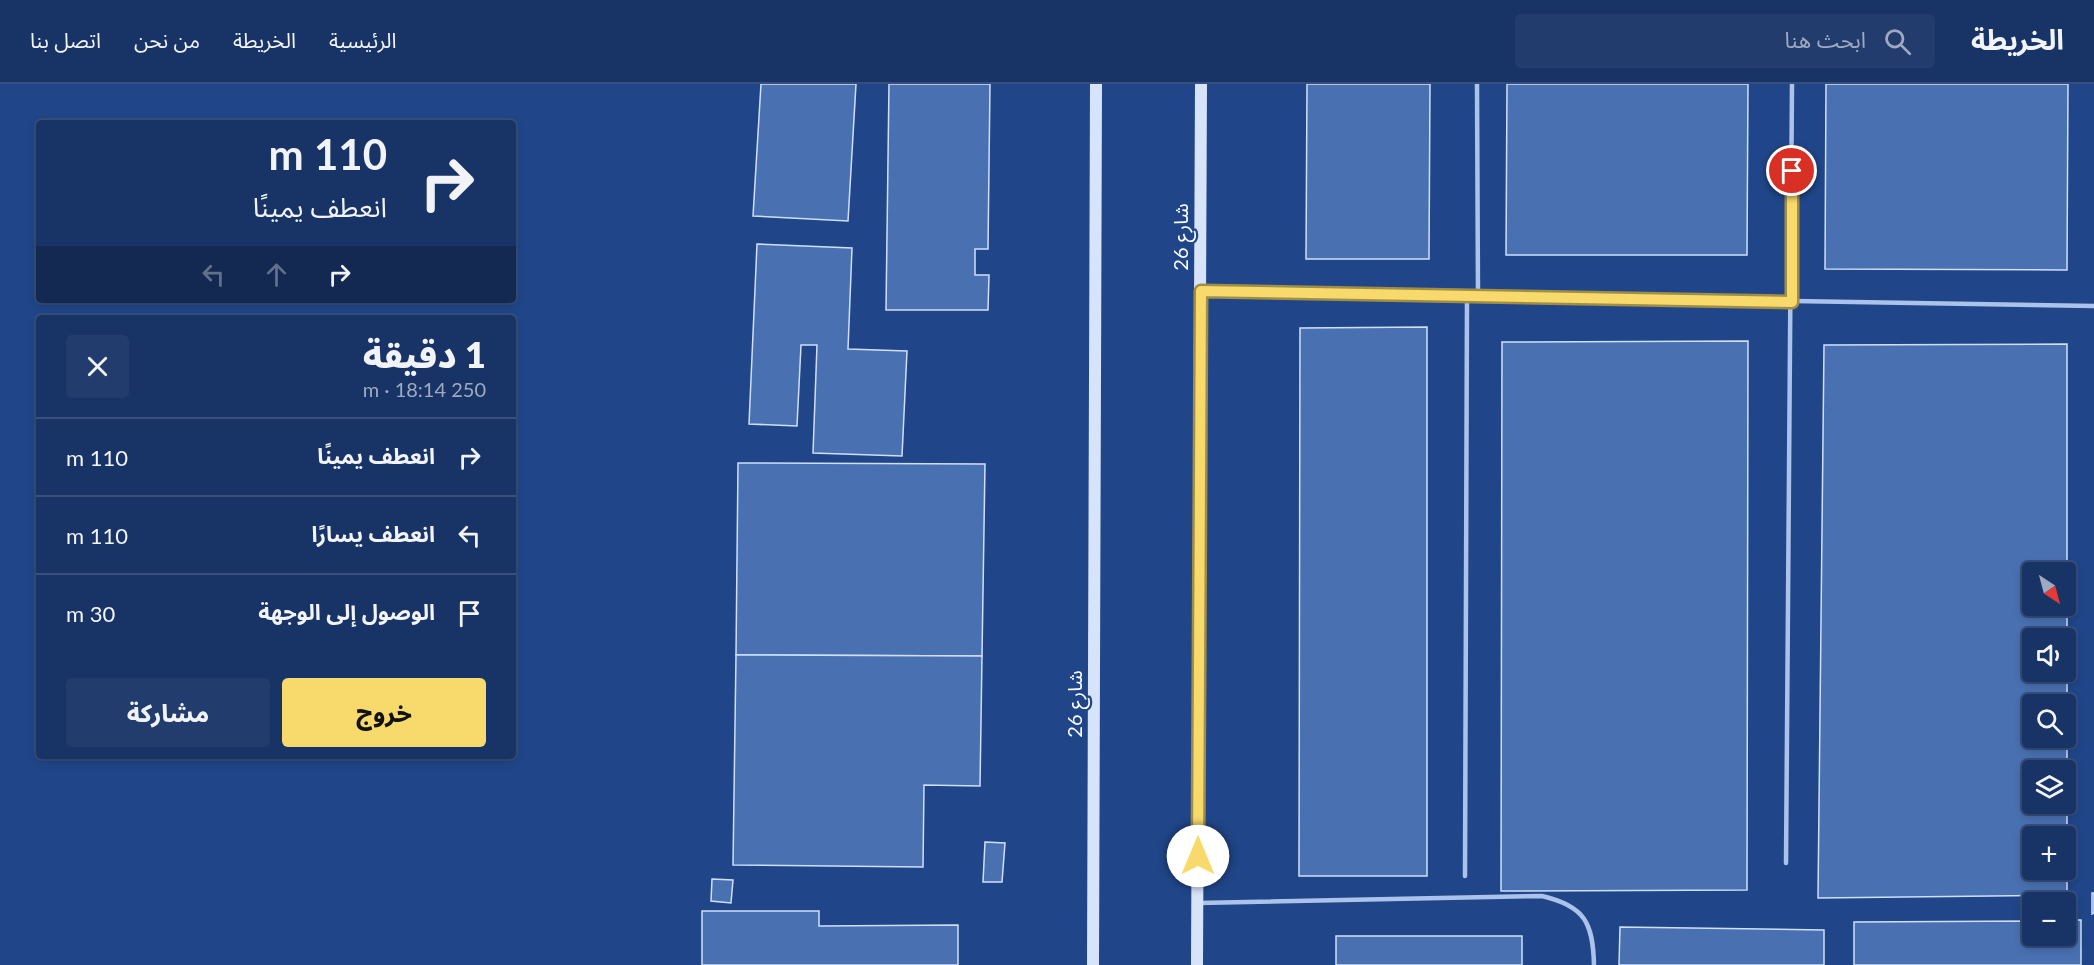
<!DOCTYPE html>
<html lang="ar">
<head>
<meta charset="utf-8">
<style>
	body { margin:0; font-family:Lato,"Noto Sans Arabic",sans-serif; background:#213c6d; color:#f1f3f6; direction:rtl; height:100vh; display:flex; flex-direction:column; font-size:22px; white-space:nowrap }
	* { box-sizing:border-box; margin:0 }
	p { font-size:20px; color:#9faac0 }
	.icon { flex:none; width:33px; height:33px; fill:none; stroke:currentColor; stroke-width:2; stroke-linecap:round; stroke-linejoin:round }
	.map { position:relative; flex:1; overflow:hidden; direction:ltr }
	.panel { position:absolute; left:36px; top:231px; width:480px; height:444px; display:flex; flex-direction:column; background:#183467; border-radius:6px; box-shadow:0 3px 9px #0003,0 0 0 2px #364f7b; direction:rtl }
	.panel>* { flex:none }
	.hud { position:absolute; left:36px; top:36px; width:480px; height:183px; border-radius:6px; box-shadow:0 3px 9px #0003,0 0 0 2px #364f7b; direction:rtl; background:#183467; color:#f1f3f6; overflow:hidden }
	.needle { width:39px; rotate:144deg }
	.fabs { position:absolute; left:2022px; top:478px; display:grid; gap:12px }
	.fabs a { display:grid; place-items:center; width:54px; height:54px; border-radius:6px; background:#183467; box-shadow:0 3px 9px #0003,0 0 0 2px #364f7b; font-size:30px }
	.pin { position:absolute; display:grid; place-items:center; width:51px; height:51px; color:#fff; margin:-26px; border:3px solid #fff; border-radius:50%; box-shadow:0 2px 6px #0007 }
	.me { position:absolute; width:66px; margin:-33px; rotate:0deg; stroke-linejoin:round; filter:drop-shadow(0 0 4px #0008) }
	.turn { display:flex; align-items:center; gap:21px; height:126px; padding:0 30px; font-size:27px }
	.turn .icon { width:78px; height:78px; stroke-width:2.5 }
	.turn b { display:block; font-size:42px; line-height:51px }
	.lanes { display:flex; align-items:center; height:57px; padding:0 30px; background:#0003; justify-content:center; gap:30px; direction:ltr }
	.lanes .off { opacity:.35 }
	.round { display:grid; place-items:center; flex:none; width:63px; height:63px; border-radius:6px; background:#213c6d }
	.overview { display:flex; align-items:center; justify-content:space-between; height:102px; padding:0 30px }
	h1 { font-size:36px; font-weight:800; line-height:45px }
	.action { display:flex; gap:12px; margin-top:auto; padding:12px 30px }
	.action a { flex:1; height:69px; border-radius:6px; background:#f8da6c; color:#111; font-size:24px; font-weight:800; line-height:69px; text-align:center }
	.action a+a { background:#213c6d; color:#f1f3f6 }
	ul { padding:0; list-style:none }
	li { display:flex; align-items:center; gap:18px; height:78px; padding:0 30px; border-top:2px solid #364f7b }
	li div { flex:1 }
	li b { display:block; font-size:22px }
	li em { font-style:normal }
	header { display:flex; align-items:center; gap:36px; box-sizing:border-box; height:84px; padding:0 30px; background:#183467; border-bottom:2px solid #364f7b }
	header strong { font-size:28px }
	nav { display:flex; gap:33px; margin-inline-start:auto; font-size:21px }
	.search { width:420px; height:54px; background:#213c6d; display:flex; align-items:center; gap:15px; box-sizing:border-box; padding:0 21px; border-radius:6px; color:#9faac0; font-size:22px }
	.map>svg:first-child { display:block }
	.building { fill:#4970b1; stroke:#d0dff8; stroke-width:1.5; fill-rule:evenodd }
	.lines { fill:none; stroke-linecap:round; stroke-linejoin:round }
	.lane { stroke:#abc3eb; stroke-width:4.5 }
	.secondary { stroke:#d7e3f8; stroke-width:12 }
	.route-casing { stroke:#a18e46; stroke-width:15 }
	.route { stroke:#f8da6c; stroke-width:10 }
	.labels { text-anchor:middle; stroke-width:4.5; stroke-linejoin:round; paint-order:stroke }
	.street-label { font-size:20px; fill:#fff; stroke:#204689 }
</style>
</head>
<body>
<header>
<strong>الخريطة</strong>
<div class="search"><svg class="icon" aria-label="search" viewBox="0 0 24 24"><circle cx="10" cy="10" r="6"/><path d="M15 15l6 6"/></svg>ابحث هنا</div>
<nav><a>الرئيسية</a><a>الخريطة</a><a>من نحن</a><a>اتصل بنا</a></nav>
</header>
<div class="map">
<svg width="2094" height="881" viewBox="0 0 2094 881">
	<rect width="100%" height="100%" fill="#204689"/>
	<g class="building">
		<path d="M761 0H856L848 137 753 132Z"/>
		<path d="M889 0H990L988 165H975V191H989L988 226H886Z"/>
		<path d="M1307 0H1430L1429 175H1306Z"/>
		<path d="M1507 0H1748L1747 171H1506Z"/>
		<path d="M1826 0H2068L2067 186 1825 185Z"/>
		<path d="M757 160 852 164 848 265 907 267 902 372 813 369 817 261H801L797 342 749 340Z"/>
		<path d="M1427 243V792H1299L1300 244Z"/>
		<path d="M1748 257 1747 806 1501 807 1502 258Z"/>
		<path d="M2067 260V811L1818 814 1824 261ZM2032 489H2066V522H2032ZM2032 555H2066V588H2032ZM2032 621H2066V654H2032ZM2032 687H2066V720H2032ZM2032 753H2066V786H2032Z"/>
		<path d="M738 379 985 380 982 572 736 571Z"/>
		<path d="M736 571 982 572 980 702 924 701 923 783 733 781Z"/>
		<path d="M985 758 1005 759 1002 798H983Z"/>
		<path d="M712 795 733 796 731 819 711 817Z"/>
		<path d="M2092 809H2094V829L2092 830Z"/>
		<path d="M702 827H819V842L958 841V881H702Z"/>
		<path d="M2066 836H2081V881H1854V838L2032 837V852H2066Z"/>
		<path d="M1620 843 1824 846V881H1619Z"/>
		<rect x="1336" y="852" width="186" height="29"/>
	</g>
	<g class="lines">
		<g class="lane">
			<path d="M1477 0 1478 213"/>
			<path d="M1201 207 2094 222"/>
			<path d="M1786 779 1792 0"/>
			<path d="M1465 792 1467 213"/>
			<path d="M1198 819 1542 812C1585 822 1593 839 1594 881"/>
		</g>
		<g class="secondary">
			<path d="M1093 881 1096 0"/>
			<path d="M1197 881 1201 0"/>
		</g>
	</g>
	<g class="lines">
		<g class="route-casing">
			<path id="route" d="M1198 772 1201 207 1792 218V87"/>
		</g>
		<use href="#route" class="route"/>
	</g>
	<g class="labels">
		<g class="street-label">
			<text transform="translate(1181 153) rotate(-90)" y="7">شارع 26</text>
			<text transform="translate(1075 620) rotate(-90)" y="7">شارع 26</text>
		</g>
	</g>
</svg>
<div class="fabs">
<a><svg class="needle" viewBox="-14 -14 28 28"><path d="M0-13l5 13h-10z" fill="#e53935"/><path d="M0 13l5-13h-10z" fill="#9faac0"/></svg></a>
<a><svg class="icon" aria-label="sound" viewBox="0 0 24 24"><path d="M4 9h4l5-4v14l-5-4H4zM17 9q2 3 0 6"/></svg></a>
<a><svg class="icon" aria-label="search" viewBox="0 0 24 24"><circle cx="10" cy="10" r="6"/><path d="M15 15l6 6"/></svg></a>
<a><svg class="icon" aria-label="layers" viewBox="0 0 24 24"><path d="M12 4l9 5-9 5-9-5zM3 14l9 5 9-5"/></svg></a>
<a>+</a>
<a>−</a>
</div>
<div class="pin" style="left:1792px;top:87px;background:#d93025"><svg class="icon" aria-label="arrive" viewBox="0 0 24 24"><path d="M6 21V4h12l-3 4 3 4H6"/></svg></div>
<svg class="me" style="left:1198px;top:772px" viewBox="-20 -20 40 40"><circle r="19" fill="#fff"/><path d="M0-13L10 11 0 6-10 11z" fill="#f8da6c"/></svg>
<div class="hud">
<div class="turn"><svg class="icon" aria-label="right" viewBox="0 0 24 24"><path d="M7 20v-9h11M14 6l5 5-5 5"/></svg><div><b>110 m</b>انعطف يمينًا</div></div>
<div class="lanes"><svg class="icon off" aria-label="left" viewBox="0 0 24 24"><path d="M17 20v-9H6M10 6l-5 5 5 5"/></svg><svg class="icon off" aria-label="ahead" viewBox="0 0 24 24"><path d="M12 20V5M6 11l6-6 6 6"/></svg><svg class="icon" aria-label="right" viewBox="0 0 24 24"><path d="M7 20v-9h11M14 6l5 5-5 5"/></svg></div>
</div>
<section class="panel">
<div class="overview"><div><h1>1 دقيقة</h1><p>250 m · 18:14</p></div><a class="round"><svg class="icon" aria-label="close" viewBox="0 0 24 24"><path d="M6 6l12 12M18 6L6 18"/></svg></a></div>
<ul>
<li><svg class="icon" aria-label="right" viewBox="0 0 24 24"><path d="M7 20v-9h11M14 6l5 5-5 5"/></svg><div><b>انعطف يمينًا</b></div><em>110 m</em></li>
<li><svg class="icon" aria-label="left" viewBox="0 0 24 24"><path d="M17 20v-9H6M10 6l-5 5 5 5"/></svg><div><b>انعطف يسارًا</b></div><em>110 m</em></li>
<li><svg class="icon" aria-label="arrive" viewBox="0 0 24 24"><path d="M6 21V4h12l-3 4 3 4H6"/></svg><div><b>الوصول إلى الوجهة</b></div><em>30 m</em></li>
</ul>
<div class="action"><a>خروج</a><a>مشاركة</a></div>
</section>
</div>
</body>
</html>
